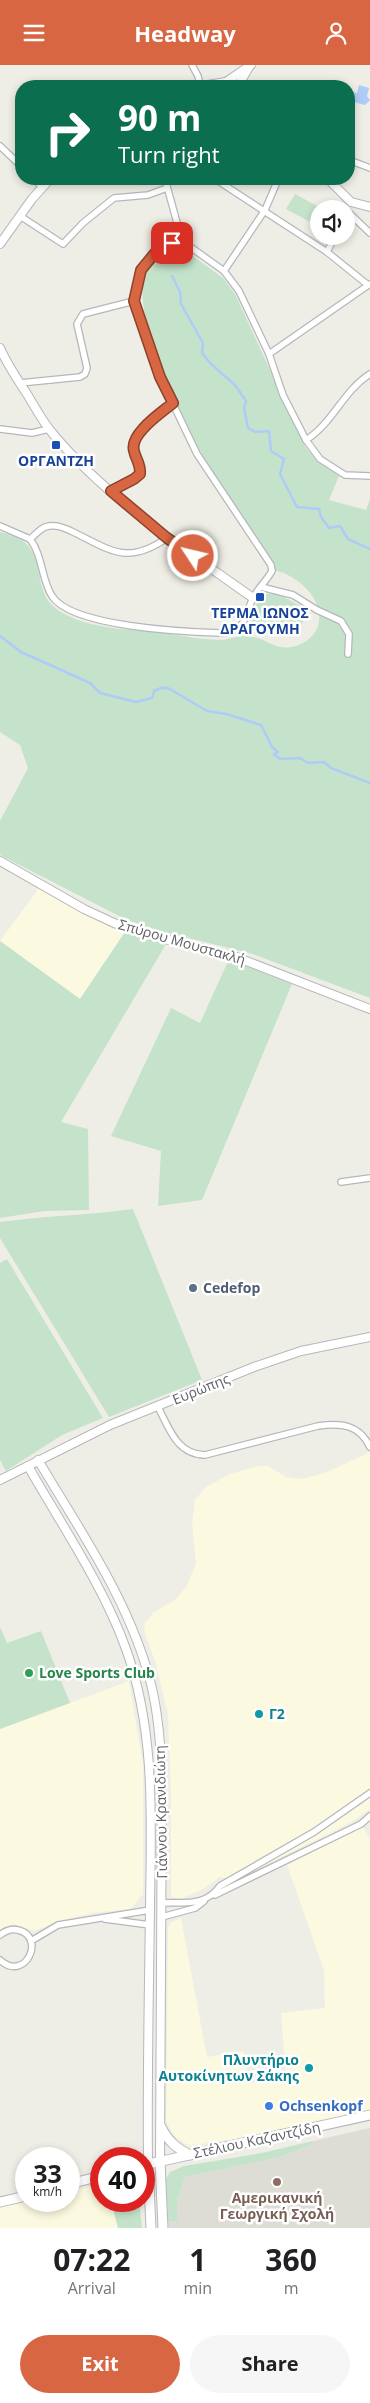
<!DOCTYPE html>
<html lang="en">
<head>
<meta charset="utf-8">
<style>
	body { margin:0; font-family:"Open Sans",sans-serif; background:#f6f6f6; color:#202124; height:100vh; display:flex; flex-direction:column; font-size:19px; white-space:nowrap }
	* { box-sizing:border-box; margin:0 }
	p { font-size:16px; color:#757577 }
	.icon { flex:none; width:28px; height:28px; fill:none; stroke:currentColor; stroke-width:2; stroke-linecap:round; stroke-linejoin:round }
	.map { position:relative; height:2163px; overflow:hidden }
	.drawer { display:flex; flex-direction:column; background:#fff; flex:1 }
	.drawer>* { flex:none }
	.banner { position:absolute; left:15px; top:15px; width:340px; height:105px; border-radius:20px; box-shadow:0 2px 8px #0003; background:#0b6e4f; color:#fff; overflow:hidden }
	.buttons { position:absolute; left:310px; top:135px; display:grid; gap:10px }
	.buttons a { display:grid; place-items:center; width:45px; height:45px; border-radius:50%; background:#fff; box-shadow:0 2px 8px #0003; font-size:25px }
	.speed { position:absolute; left:15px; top:2082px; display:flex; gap:10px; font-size:25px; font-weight:700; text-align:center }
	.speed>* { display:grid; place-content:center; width:65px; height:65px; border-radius:50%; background:#fff; box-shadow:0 2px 8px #0003; line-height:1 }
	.speed small { font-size:12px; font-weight:400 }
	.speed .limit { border:8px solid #d22; background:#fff; color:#111 }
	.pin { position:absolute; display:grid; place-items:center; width:42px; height:42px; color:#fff; margin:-21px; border-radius:10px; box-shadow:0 2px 8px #0006 }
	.me { position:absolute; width:55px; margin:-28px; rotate:305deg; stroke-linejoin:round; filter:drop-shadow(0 0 4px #0008) }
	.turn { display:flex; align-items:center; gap:18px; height:105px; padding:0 20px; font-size:22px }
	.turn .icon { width:65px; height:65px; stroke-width:2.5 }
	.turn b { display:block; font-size:35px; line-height:42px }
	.eta { display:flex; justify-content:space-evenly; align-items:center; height:85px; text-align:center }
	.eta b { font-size:30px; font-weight:700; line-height:35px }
	.button { display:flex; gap:10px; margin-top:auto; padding:10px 20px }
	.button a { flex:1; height:58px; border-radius:30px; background:#d86642; color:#fff; font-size:20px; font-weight:700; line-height:58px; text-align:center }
	.button a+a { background:#f6f6f6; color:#202124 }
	header { display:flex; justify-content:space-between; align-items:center; height:65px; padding:0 20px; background:#d86642; color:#fff; font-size:22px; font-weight:700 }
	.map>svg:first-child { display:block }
	.commercial { fill:#fbf9df }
	.education { fill:#deddd5 }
	.green { fill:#c5e3ca }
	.water { fill:#aeccf7 }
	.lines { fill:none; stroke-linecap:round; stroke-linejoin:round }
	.stream { stroke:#aeccf7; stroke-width:2.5 }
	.minor-casing { stroke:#b6b7bb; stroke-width:8 }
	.tertiary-casing { stroke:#b6b7bb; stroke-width:10 }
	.secondary-casing { stroke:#b5b7bc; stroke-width:11 }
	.minor { stroke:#fff; stroke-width:5.5 }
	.tertiary { stroke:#fff; stroke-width:8 }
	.secondary { stroke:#fff; stroke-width:9 }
	.route-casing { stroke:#8c422b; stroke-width:12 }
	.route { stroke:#d86642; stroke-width:9 }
	.transit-dot { fill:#1a4fb4; stroke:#fff; stroke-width:2 }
	.service-dot { fill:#5c6f8a; stroke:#fff; stroke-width:2 }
	.leisure-dot { fill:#2e9e5b; stroke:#fff; stroke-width:2 }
	.culture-dot { fill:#0f9aa8; stroke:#fff; stroke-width:2 }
	.shop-dot { fill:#3f7fe0; stroke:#fff; stroke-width:2 }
	.education-dot { fill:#8d6e63; stroke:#fff; stroke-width:2 }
	.labels { text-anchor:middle; stroke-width:5; stroke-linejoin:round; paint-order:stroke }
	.transit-label { font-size:14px; font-weight:bold; fill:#164399; stroke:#fff }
	.street-label { font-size:14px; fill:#5e6065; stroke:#fff }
	.service-label { font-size:14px; font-weight:bold; fill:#4e5e75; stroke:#fff; text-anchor:start }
	.leisure-label { font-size:14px; font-weight:bold; fill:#27864d; stroke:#fff; text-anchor:start }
	.culture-label { font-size:14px; font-weight:bold; fill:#0d838f; stroke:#fff; text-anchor:start }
	.shop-label { font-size:14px; font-weight:bold; fill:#366cbe; stroke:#fff; text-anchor:start }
	.education-label { font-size:14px; font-weight:bold; fill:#785e54; stroke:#fff }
</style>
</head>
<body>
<header><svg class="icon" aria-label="menu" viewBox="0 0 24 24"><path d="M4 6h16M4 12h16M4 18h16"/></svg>Headway<svg class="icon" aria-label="person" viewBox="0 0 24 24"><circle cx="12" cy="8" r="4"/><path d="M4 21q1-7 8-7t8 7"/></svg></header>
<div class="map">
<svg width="370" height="2163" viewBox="0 0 370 2163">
	<rect width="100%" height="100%" fill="#eeeee6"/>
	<g class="commercial">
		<path d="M39 823 81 847 125 867 80 934 0 876Z"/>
		<path d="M370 1387V1744L352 1757 235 1815 220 1812 203 1824 181 1834 171 1832V1730L168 1650 156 1599 144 1566 145 1558 153 1548 176 1534 186 1522 196 1499 192 1460 195 1435 206 1422 230 1409 258 1401H268L286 1412 302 1414 327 1407Z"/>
		<path d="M129 1616 143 1699V1829L131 1844 92 1848 60 1856 34 1866 18 1860 0 1865V1664Z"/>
		<path d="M363 1761 370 1775V2045L253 2071 189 2081 173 2070 166 2056 168 1862 172 1857 181 1853 207 1992 243 1986 248 2019 286 2012 281 1948 325 1943 324 1905 287 1800Z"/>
		<path d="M101 2119V2136H111L118 2163H0V2143L28 2136H69V2127Z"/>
	</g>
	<path class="education" d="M370 2063V2163H169L168 2156H177V2136L185 2112 276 2093 311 2080 313 2076Z"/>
	<g class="green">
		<path d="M295 129 319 142 310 157 286 144Z"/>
		<path d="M179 181 223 213 235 229 306 383 318 397 339 411 329 435 366 445 370 434V933L253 889 164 867 127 855 0 790V756L28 703 20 680 0 667V467C55 477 26 523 58 545 88 565 130 564 164 568 184 571 203 575 223 575 230 574 236 571 243 571 266 569 276 592 303 578 322 568 323 548 313 532 306 521 296 514 284 508 281 507 275 506 272 503 265 497 251 470 245 461 212 409 127 269 145 208 150 191 163 187 179 181Z"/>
		<path d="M264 529H279L302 542 304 555 296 568C275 574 268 568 250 556L252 545Z"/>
		<path d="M125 867 166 879 61 1057 88 1064 89 1145 45 1146 0 1153V876L80 934Z"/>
		<path d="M229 894 292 919 202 1135 158 1141 161 1086 111 1071 171 943 200 958Z"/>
		<path d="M133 1144 202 1315 109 1352 0 1173V1157C44 1151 89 1150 133 1144Z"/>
		<path d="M7 1194 103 1353 62 1370 6 1406 0 1395V1198Z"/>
		<path d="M0 1562 7 1578 41 1566 70 1638 0 1664Z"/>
		<path d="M313 2076 311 2080 276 2093 185 2112 177 2136V2156H168L166 2114 170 2107 184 2101 262 2088Z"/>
		<path d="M111 2136H139L142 2163H118Z"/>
	</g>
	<path class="water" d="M359 20 369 23 367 31 370 35 365 40 351 36 353 27 357 28Z"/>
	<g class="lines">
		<g class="stream">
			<path d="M172 211 180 227 181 239 203 278 202 288 211 299 235 320 246 336 244 343 248 363 255 367 269 366 271 386 284 394 280 409 297 442 319 444 321 452 329 463 340 461 348 474 370 484"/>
			<path d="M0 571 21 587 90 618 100 628 136 637 152 633 154 626 161 623H168L207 646 226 649 261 660 272 682 278 687 274 689 280 694 300 693 308 698 324 697 331 703 370 718"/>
		</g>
		<g class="minor-casing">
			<g id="minor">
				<path d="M192 0 198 11 200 21"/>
				<path d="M0 81 21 101"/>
				<path d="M349 95 370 103"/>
				<path d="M34 114 42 122"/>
				<path d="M165 114 182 176 224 206 239 226 269 289 283 330 306 375 320 394 345 410 370 411"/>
				<path d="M215 114 327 187 368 220"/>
				<path d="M347 146 370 168"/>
				<path d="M20 151 63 179 83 158 114 133 148 130 167 123"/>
				<path d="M327 187 335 171"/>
				<path d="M224 206 265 145 277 117 282 114"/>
				<path d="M269 289 370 219"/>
				<path d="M20 318 80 312 85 309 87 303 77 259 83 249 134 236"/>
				<path d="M0 364 32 368 49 364"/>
				<path d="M306 375C333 358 343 326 370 309"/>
				<path d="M111 425 134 415 140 409C141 399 136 395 134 386 129 369 161 348 173 338"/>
				<path d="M0 461 30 474C43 491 41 514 52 531 71 562 186 567 221 568 247 567 244 551 253 533 258 523 267 515 272 506L271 500 197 389 160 312 134 236 139 210 145 199 163 183 182 176"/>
				<path d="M30 474C34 471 40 464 45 462 55 459 62 462 71 466 111 485 126 501 167 473"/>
				<path d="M261 522 293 530 317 545 341 556 349 569 348 589"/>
				<path d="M341 1117 370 1113"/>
				<path d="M158 1342C169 1363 177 1390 205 1390L318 1361C341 1358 359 1359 370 1382"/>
				<path d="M215 1830 361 1759 370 1751"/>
				<path d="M161 1838C185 1837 205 1842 220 1821L314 1767 370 1728"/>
				<path d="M162 1852 195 1843 204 1836"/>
				<path d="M105 1854 150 1860"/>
				<path d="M0 1870C5 1866 11 1863 18 1865 47 1872 25 1918 0 1895"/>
				<path d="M31 1876 58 1860 150 1845"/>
			</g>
		</g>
		<g class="tertiary-casing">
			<g id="tertiary">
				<path d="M226 17 251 0"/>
				<path d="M202 21 226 17 235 21"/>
				<path d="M238 21 249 2"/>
				<path d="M328 114 351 137 370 142"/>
				<path d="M0 179 32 134 50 114"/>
				<path d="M0 283C7 299 17 314 27 329 35 342 43 358 54 370 109 435 184 484 253 533"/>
				<path d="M0 796 84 844 114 858 141 868 236 892 370 944"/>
				<path d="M38 1395C81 1467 130 1537 151 1619 158 1647 160 1677 162 1706L160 2096"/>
				<path d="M28 1401C61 1459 104 1522 126 1584 156 1667 151 1756 150 1842 149 1928 147 2013 148 2099"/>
				<path d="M0 1415 110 1360 254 1302 301 1286 370 1272"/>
			</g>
		</g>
		<g class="secondary-casing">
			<g id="secondary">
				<path d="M161 2062C168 2076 176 2083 190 2090"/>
				<path d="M160 2096 163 2163"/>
				<path d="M148 2099 151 2163"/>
				<path d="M144 2100 370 2050"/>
				<path d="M69 2119 101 2111"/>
				<path d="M0 2137 26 2131"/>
			</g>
		</g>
		<use href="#minor" class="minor"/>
		<use href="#tertiary" class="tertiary"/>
		<use href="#secondary" class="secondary"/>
	</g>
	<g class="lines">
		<g class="route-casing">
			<path id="route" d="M172 178 155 188 141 205 134 236 160 312 173 338C161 348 129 369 134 386 136 395 141 399 140 409L134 414 111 426 167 473 193 491"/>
		</g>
		<use href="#route" class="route"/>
	</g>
	<g class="transit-dot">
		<rect x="51" y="375" width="10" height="10" rx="2.5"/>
		<rect x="255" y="527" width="10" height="10" rx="2.5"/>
	</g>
	<circle class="service-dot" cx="193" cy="1223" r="5"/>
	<circle class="leisure-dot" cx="29" cy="1608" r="5"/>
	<g class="culture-dot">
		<circle cx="259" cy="1649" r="5"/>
		<circle cx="309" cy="2003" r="5"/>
	</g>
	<circle class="shop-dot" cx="269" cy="2041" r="5"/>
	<circle class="education-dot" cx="277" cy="2117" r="5"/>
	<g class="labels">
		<g class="transit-label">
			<text x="56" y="401">ΟΡΓΑΝΤΖΗ</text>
			<text x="260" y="553">ΤΕΡΜΑ ΙΩΝΟΣ<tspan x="260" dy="16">ΔΡΑΓΟΥΜΗ</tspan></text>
		</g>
		<g class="street-label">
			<text transform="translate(182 877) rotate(16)" y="5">Σπύρου Μουστακλή</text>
			<text transform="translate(201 1324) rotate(-22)" y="5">Ευρώπης</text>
			<text transform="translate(161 1747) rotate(-91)" y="5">Γιάννου Κρανιδιώτη</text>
			<text transform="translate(257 2075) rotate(-12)" y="5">Στέλιου Καζαντζίδη</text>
		</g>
		<g class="service-label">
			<text x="203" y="1228">Cedefop</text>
		</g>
		<g class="leisure-label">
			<text x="39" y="1613">Love Sports Club</text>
		</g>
		<g class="culture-label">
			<text x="269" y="1654">Γ2</text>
			<text x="299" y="2000" text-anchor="end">Πλυντήριο<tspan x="299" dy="16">Αυτοκίνητων Σάκης</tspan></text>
		</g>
		<g class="shop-label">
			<text x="279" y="2046">Ochsenkopf</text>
		</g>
		<g class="education-label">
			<text x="277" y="2138">Αμερικανική<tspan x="277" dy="16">Γεωργική Σχολή</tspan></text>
		</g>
	</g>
</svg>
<div class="buttons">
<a><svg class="icon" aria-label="sound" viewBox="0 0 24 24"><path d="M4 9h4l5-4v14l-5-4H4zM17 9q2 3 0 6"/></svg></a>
</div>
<div class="speed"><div>33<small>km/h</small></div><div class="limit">40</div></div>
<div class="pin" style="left:172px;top:178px;background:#d93025"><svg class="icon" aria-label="arrive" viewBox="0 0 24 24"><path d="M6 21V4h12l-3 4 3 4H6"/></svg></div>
<svg class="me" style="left:193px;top:491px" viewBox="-20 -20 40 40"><circle r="17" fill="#d86642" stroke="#fff" stroke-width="3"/><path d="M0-11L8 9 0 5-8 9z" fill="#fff"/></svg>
<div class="banner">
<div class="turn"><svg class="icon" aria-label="right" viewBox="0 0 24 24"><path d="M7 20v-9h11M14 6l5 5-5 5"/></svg><div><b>90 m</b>Turn right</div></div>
</div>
</div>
<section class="drawer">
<div class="eta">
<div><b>07:22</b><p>Arrival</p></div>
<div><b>1</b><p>min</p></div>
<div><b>360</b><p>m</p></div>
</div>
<div class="button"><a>Exit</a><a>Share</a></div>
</section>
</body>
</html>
